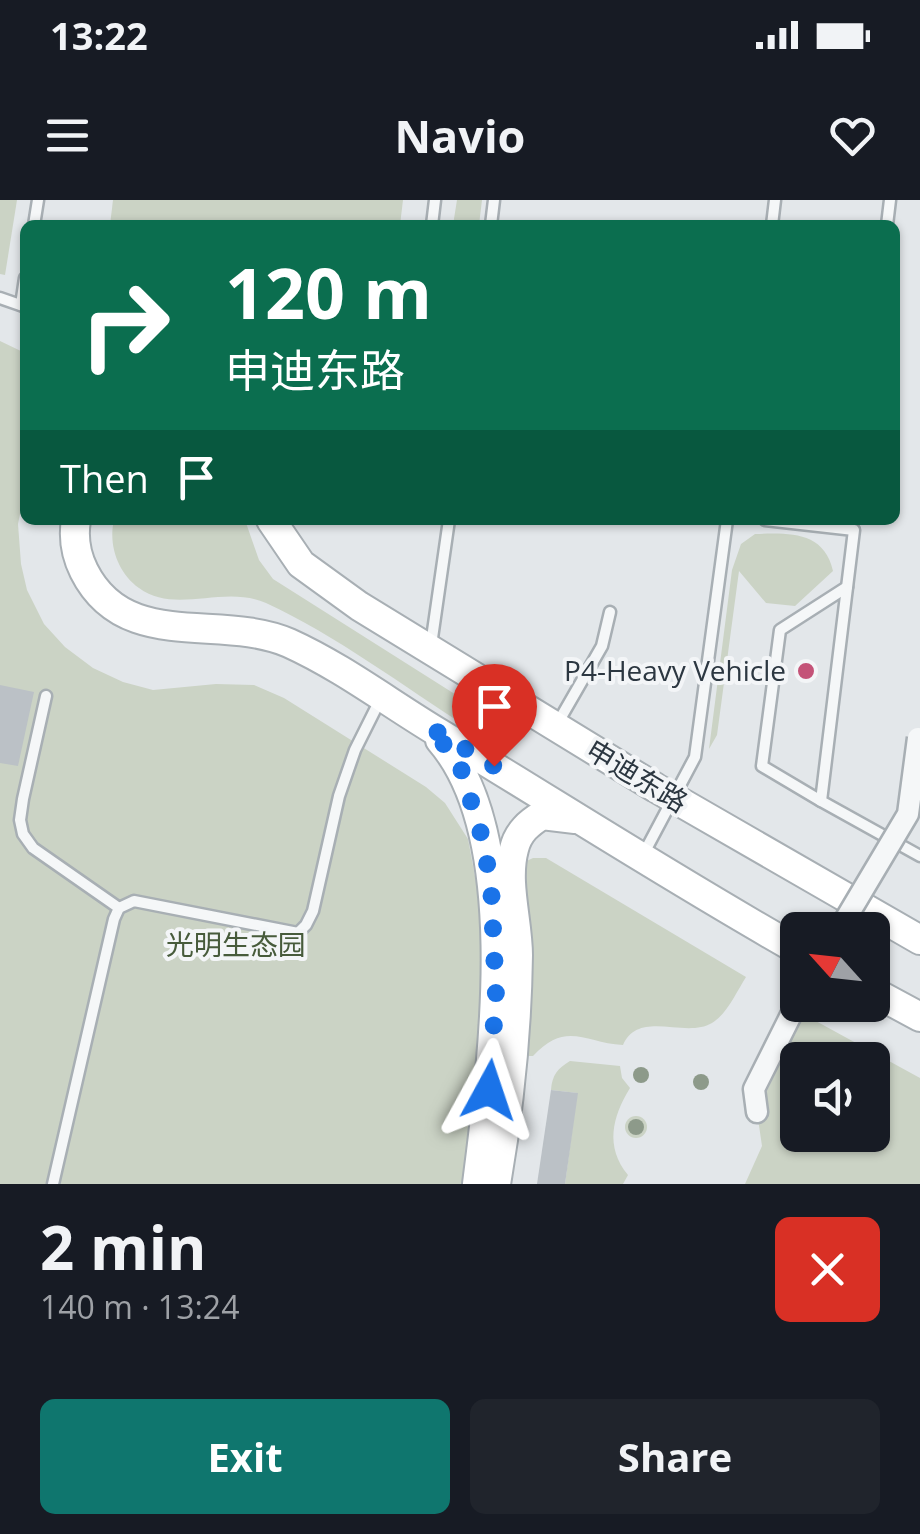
<!DOCTYPE html>
<html lang="en">
<head>
<meta charset="utf-8">
<style>
	body { margin:0; font-family:"Open Sans","Noto Sans SC",sans-serif; background:#20242c; color:#f1f3f6; height:100vh; display:flex; flex-direction:column; font-size:38px; white-space:nowrap }
	* { box-sizing:border-box; margin:0 }
	p { font-size:32px; color:#9ea1a6 }
	.icon { flex:none; width:55px; height:55px; fill:none; stroke:currentColor; stroke-width:2; stroke-linecap:round; stroke-linejoin:round }
	.map { position:relative; height:984px; overflow:hidden }
	.details { display:flex; flex-direction:column; background:#171b24; flex:1 }
	.details>* { flex:none }
	.hud { position:absolute; left:20px; top:20px; width:880px; height:305px; border-radius:15px; box-shadow:0 2px 8px #0004; background:#0b6e4f; color:#fff; overflow:hidden }
	.needle { width:65px; rotate:297deg }
	.buttons { position:absolute; left:780px; top:712px; display:grid; gap:20px }
	.buttons a { display:grid; place-items:center; width:110px; height:110px; border-radius:15px; background:#171b24; box-shadow:0 2px 8px #0004; font-size:50px }
	.pin { position:absolute; display:grid; place-items:center; width:85px; height:85px; color:#fff; margin:-102px -42px; border-radius:50% 50% 50% 0; rotate:-45deg; box-shadow:0 0 10px #0007 }
	.pin .icon { rotate:45deg }
	.me { position:absolute; width:110px; margin:-55px; rotate:5deg; stroke-linejoin:round; filter:drop-shadow(0 0 8px #0008) }
	.turn { display:flex; align-items:center; gap:35px; height:210px; padding:0 40px; font-size:45px }
	.turn .icon { width:130px; height:130px; stroke-width:2.5 }
	.turn b { display:block; font-size:70px; line-height:85px }
	.then { display:flex; align-items:center; height:95px; padding:0 40px; background:#0003; gap:20px; font-size:38px }
	.round { display:grid; place-items:center; flex:none; width:105px; height:105px; border-radius:15px; background:#20242c }
	.overview { display:flex; align-items:center; justify-content:space-between; height:170px; padding:0 40px }
	h1 { font-size:60px; font-weight:700; line-height:75px }
	.action { display:flex; gap:20px; margin-top:auto; padding:20px 40px }
	.action a { flex:1; height:115px; border-radius:15px; background:#0f766e; color:#fff; font-size:40px; font-weight:700; line-height:115px; text-align:center }
	.action a+a { background:#20242c; color:#f1f3f6 }
	.status { display:flex; justify-content:space-between; align-items:center; height:70px; padding:0 50px; background:#171b24; direction:ltr }
	.status svg { height:28px; fill:currentColor }
	header { display:flex; justify-content:space-between; align-items:center; height:130px; padding:0 40px; background:#171b24; font-size:45px; font-weight:700 }
	.map>svg:first-child { display:block }
	.green { fill:#cbd3c5; fill-rule:evenodd }
	.building { fill:#bbc1c6 }
	.lines { fill:none; stroke-linecap:round; stroke-linejoin:round }
	.lane-casing { stroke:#a8afb4; stroke-width:15 }
	.street-casing { stroke:#a8afb4; stroke-width:25 }
	.secondary-casing { stroke:#a8afb4; stroke-width:32 }
	.lane { stroke:#f5f7f8; stroke-width:10 }
	.street { stroke:#f5f7f8; stroke-width:20 }
	.secondary { stroke:#fff; stroke-width:28 }
	.street-bridge-casing { stroke:#a8afb4; stroke-width:25; stroke-linecap:butt }
	.street-bridge { stroke:#f5f7f8; stroke-width:20 }
	.tree { fill:#8d9a8a }
	.route { stroke:#1a73e8; stroke-width:18; stroke-dasharray:0 32.4 }
	.poi-dot { fill:#c45378; stroke:#f3f5f7; stroke-width:4 }
	.labels { text-anchor:middle; stroke-width:8; stroke-linejoin:round; paint-order:stroke }
	.poi-label { font-size:28px; fill:#2c3741; stroke:#f3f5f7; text-anchor:end }
	.street-label { font-size:28px; fill:#2c3741; stroke:#f3f5f7 }
	.park-label { font-size:28px; fill:#475b3b; stroke:#f3f5f7 }
</style>
</head>
<body>
<div class="status"><b>13:22</b><svg viewBox="0 0 49 12"><path d="M0 12V9h3v3zM5 12V6h3v6zM10 12V3h3v9zM15 12V0h3v12zM26 1h20v11H26zM47 4h2v5h-2z"/></svg></div>
<header><svg class="icon" aria-label="menu" viewBox="0 0 24 24"><path d="M4 6h16M4 12h16M4 18h16"/></svg>Navio<svg class="icon" aria-label="heart" viewBox="0 0 24 24"><path d="M12 20l-8-8c-3-5 5-10 8-4 3-6 11-1 8 4z"/></svg></header>
<div class="map">
<svg width="920" height="984" viewBox="0 0 920 984">
	<rect width="100%" height="100%" fill="#e3e7ea"/>
	<g class="green">
		<path d="M0 0H17L5 75 0 74Z"/>
		<path d="M113 0H403L400 25H110Z"/>
		<path d="M457 0H482L479 25H453Z"/>
		<path d="M0 141 25 153V289L18 324 21 364 27 390 44 424 65 447 93 468 123 482 153 490 216 484 254 485 284 498 426 587 445 603 468 639 488 746 469 984H0Z"/>
		<path d="M114 320H245L259 360 273 379 480 510 469 528C404 487 336 435 266 403 223 384 176 415 139 388 118 373 108 345 114 320Z"/>
		<path d="M755 334C789 333 824 331 833 371L795 406 766 403 739 371 717 535 709 549 732 370 741 344Z"/>
		<path d="M533 658H546L746 777C737 791 727 814 712 823 685 839 639 809 623 845 585 843 566 820 533 856H517L518 665Z"/>
		<path d="M803 814 920 878V984H745L762 946 757 912ZM798 860H872V935H798Z"/>
		<path d="M570 861 620 866 622 878 630 888C612 917 605 947 628 975L623 984H565L577 893 551 890C552 875 558 868 570 861Z"/>
		<circle cx="636" cy="927" r="11"/>
	</g>
	<g class="building">
		<path d="M0 485 34 492 18 566 0 563Z"/>
		<path d="M551 890 578 893 565 984H537Z"/>
	</g>
	<g class="lines">
		<g class="lane-casing">
			<g id="lane">
				<path d="M34 25 38 0"/>
				<path d="M432 25 435 0"/>
				<path d="M491 25 494 0"/>
				<path d="M772 25 775 0"/>
				<path d="M887 25 890 0"/>
				<path d="M0 98 23 106"/>
				<path d="M21 105 25 78"/>
				<path d="M765 320 854 330 821 601 920 656"/>
				<path d="M431 445 449 320"/>
				<path d="M46 496 23 599 20 620 23 634 33 648 119 708"/>
				<path d="M556 526 602 446 610 412"/>
				<path d="M821 601 762 566 780 430 847 387"/>
				<path d="M643 655 695 557 727 320"/>
				<path d="M53 984 114 719 119 708 134 701 298 733 306 725 313 711 339 596 355 550 381 498"/>
			</g>
		</g>
		<g class="street-casing">
			<path id="street" d="M757 912 754 889 798 801"/>
		</g>
		<g class="secondary-casing">
			<g id="secondary">
				<path d="M76 320C73 338 76 355 84 371 125 453 220 413 289 443 342 467 389 503 439 533 558 605 676 681 798 750"/>
				<path d="M271 320 301 364 359 406 656 588 920 740"/>
				<path d="M440 540C524 637 492 864 477 984"/>
				<path d="M872 791 920 817"/>
				<path d="M496 984C509 909 517 831 518 755 518 721 505 682 514 649 518 632 529 623 542 615L575 619"/>
			</g>
		</g>
		<use href="#lane" class="lane"/>
		<use href="#street" class="street"/>
		<use href="#secondary" class="secondary"/>
		<g class="street-bridge-casing">
			<path id="street-bridge" d="M839 730 908 614 918 538"/>
		</g>
		<use href="#street-bridge" class="street-bridge"/>
	</g>
	<g class="tree">
		<circle cx="641" cy="875" r="8"/>
		<circle cx="701" cy="882" r="8"/>
		<circle cx="636" cy="927" r="8"/>
	</g>
	<g class="lines">
		<path class="route" d="M489 890 496 796 491 684 482 637 459 562 429 527 494 566"/>
	</g>
	<circle class="poi-dot" cx="806" cy="471" r="10"/>
	<g class="labels">
		<g class="poi-label">
			<text x="786" y="481">P4-Heavy Vehicle</text>
		</g>
		<g class="street-label">
			<text transform="translate(637 576) rotate(31)" y="10">申迪东路</text>
		</g>
		<g class="park-label">
			<text x="236" y="755">光明生态园</text>
		</g>
	</g>
</svg>
<div class="buttons">
<a><svg class="needle" viewBox="-14 -14 28 28"><path d="M0-13l5 13h-10z" fill="#e53935"/><path d="M0 13l5-13h-10z" fill="#9ea1a6"/></svg></a>
<a><svg class="icon" aria-label="sound" viewBox="0 0 24 24"><path d="M4 9h4l5-4v14l-5-4H4zM17 9q2 3 0 6"/></svg></a>
</div>
<div class="pin" style="left:494px;top:566px;background:#d93025"><svg class="icon" aria-label="arrive" viewBox="0 0 24 24"><path d="M6 21V4h12l-3 4 3 4H6"/></svg></div>
<svg class="me" style="left:489px;top:890px" viewBox="-20 -20 40 40"><path d="M0-17L14 15 0 8-14 15z" fill="#1a73e8" stroke="#fff" stroke-width="4"/></svg>
<div class="hud">
<div class="turn"><svg class="icon" aria-label="right" viewBox="0 0 24 24"><path d="M7 20v-9h11M14 6l5 5-5 5"/></svg><div><b>120 m</b>申迪东路</div></div>
<div class="then">Then<svg class="icon" aria-label="arrive" viewBox="0 0 24 24"><path d="M6 21V4h12l-3 4 3 4H6"/></svg></div>
</div>
</div>
<section class="details">
<div class="overview"><div><h1>2 min</h1><p>140 m · 13:24</p></div><a class="round" style="background:#d93025;color:#fff"><svg class="icon" aria-label="close" viewBox="0 0 24 24"><path d="M6 6l12 12M18 6L6 18"/></svg></a></div>
<div class="action"><a>Exit</a><a>Share</a></div>
</section>
</body>
</html>
